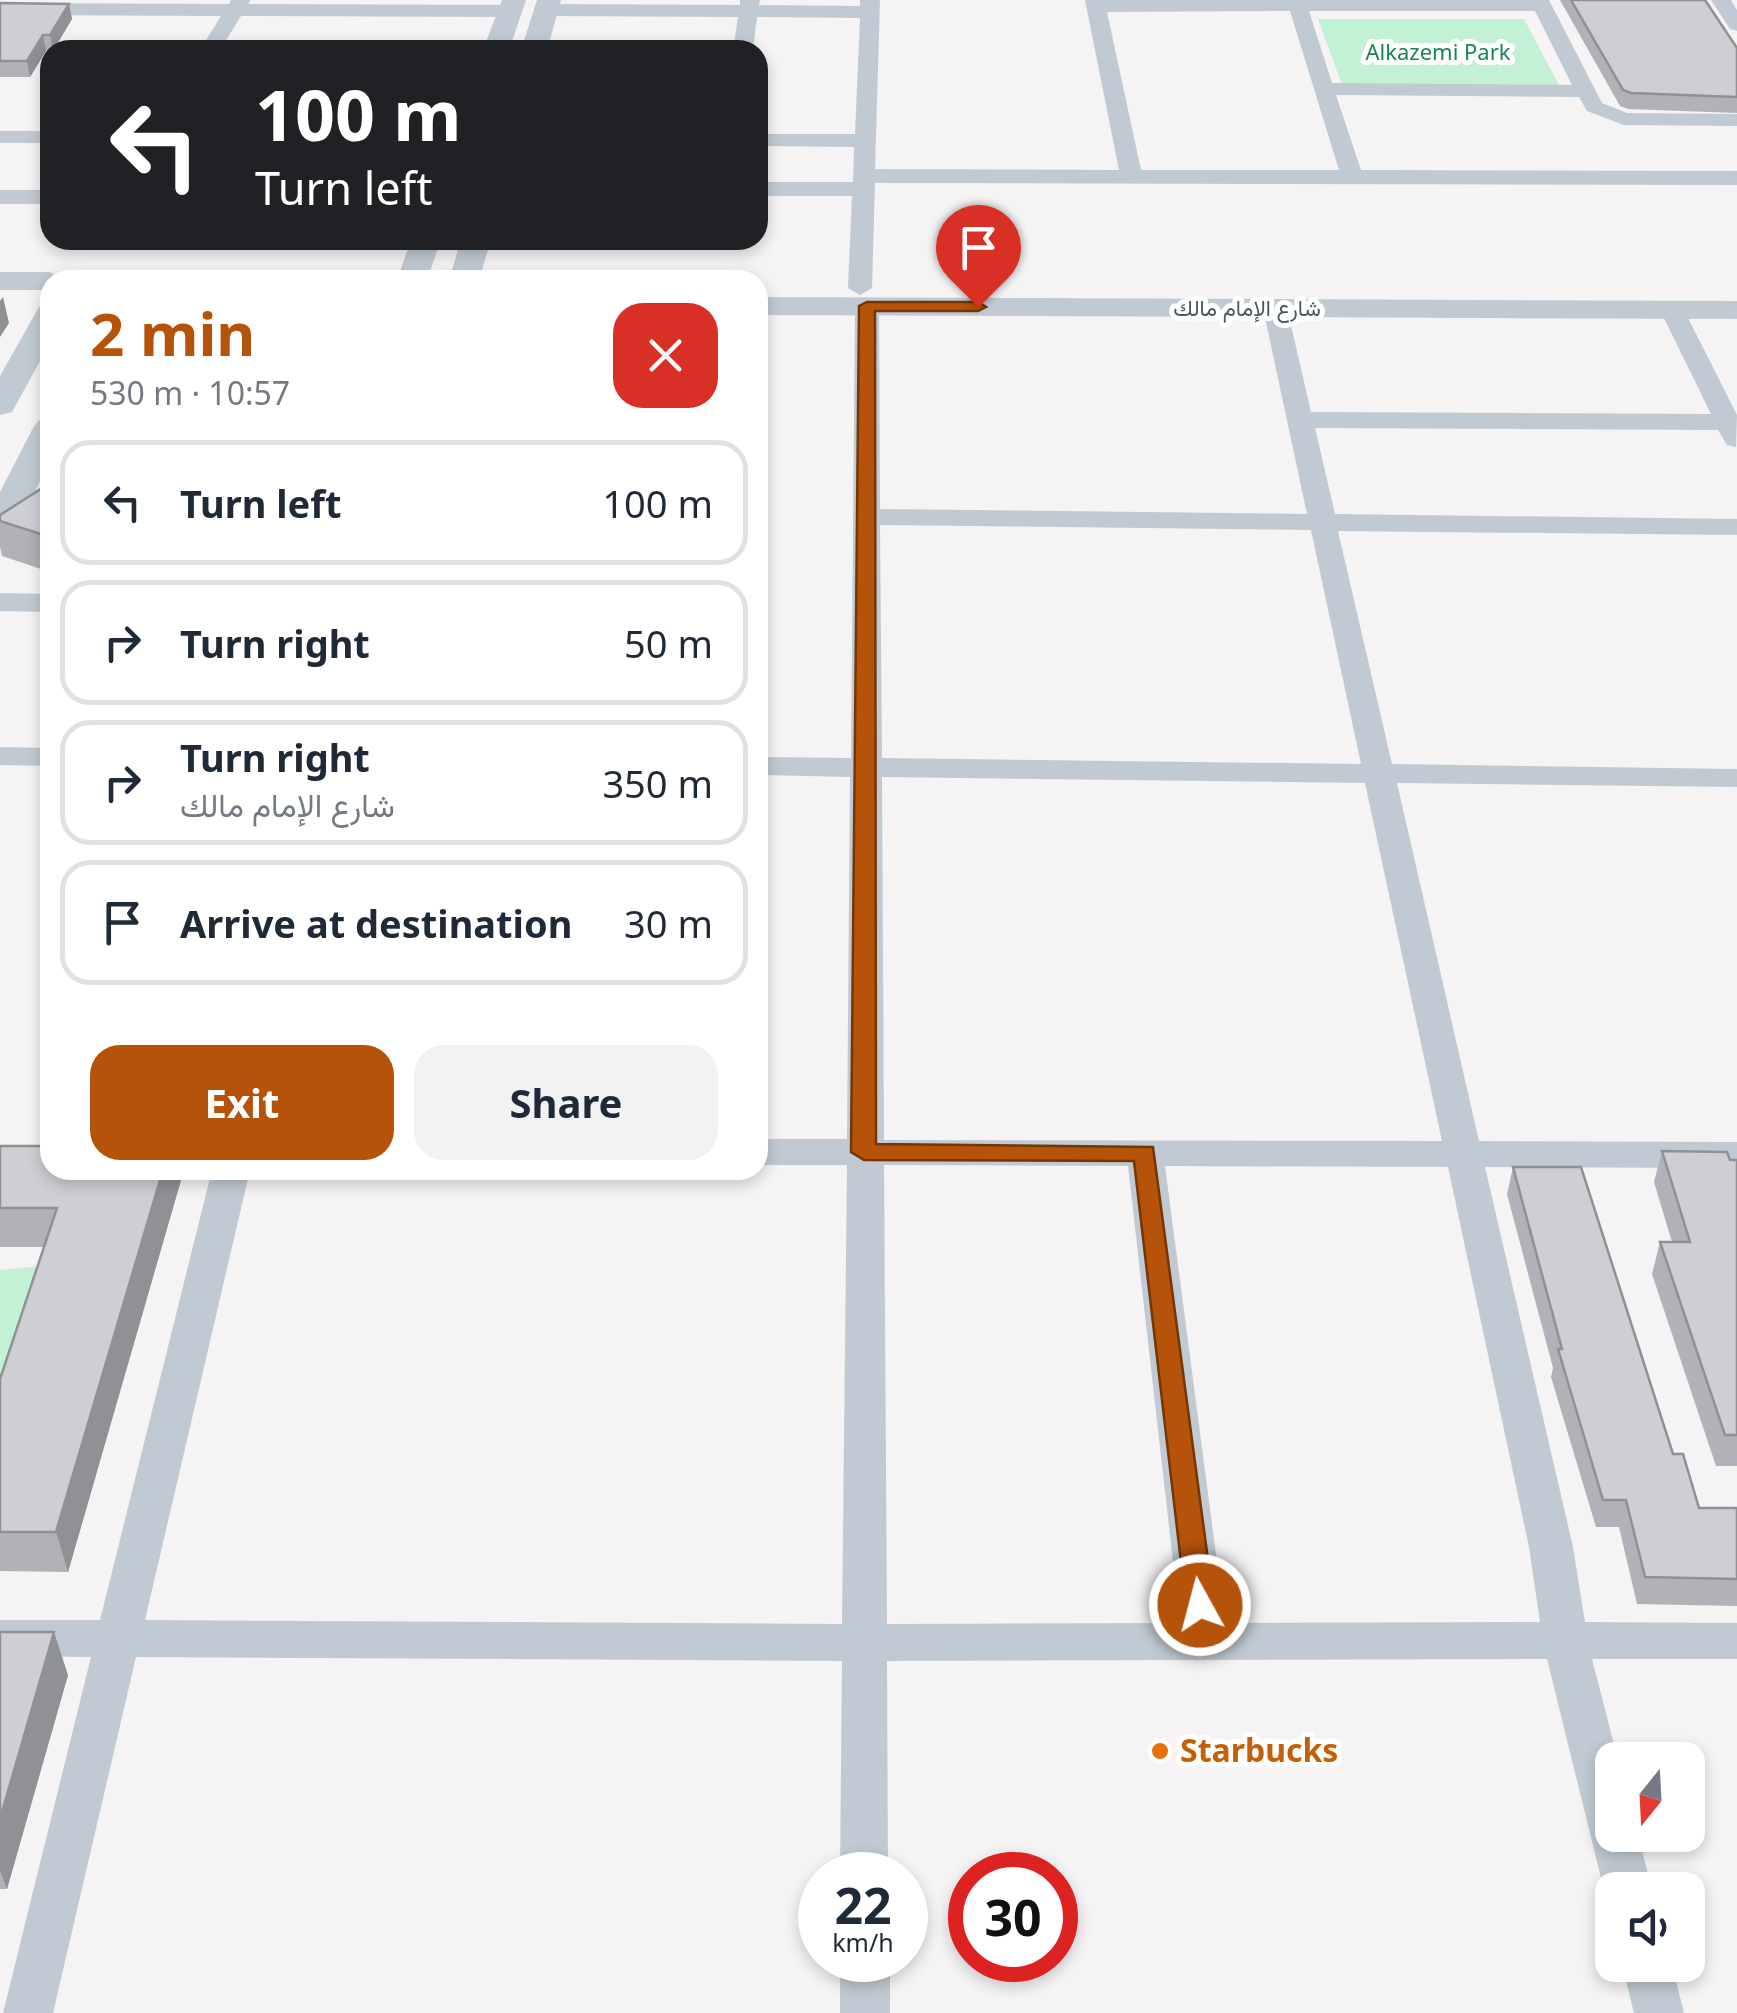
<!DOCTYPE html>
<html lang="en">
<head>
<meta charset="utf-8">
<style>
	body { margin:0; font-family:"Noto Sans",Vazirmatn,sans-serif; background:#f2f2f3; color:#1f2937; height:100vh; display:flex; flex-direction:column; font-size:38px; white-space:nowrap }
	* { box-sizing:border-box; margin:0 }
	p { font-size:32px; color:#747a83 }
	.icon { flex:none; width:55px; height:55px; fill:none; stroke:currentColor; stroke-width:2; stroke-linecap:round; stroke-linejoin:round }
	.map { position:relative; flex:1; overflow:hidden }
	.side { position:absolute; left:40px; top:270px; width:728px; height:910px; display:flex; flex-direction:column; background:#fff; border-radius:30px; box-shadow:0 5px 15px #0003 }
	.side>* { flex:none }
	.banner { position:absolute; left:40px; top:40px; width:728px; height:210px; border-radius:30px; box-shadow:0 5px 15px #0003; background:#202124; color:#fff; overflow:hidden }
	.needle { width:65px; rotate:198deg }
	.fabs { position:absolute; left:1595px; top:1742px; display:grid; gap:20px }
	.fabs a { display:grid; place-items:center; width:110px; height:110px; border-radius:20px; background:#fff; box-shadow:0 5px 15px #0003; font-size:50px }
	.speed { position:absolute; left:798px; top:1852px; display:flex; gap:20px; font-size:50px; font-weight:700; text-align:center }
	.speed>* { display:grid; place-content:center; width:130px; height:130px; border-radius:50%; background:#fff; box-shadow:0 5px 15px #0003; line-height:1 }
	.speed small { font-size:25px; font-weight:400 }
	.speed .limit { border:15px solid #d22; background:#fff; color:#111 }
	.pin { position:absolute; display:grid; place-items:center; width:85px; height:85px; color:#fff; margin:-102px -42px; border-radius:50% 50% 50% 0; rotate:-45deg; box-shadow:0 0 10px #0007 }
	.pin .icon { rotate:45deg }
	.me { position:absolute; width:110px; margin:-55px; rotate:353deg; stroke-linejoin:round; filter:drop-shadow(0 0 8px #0008) }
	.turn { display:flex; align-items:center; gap:35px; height:210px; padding:0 50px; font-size:45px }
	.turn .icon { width:130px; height:130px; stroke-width:2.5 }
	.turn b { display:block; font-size:70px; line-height:85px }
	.round { display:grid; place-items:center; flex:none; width:105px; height:105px; border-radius:30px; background:#f2f2f3 }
	.overview { display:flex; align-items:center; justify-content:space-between; height:170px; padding:0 50px }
	h1 { font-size:60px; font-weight:700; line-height:75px; color:#b45309 }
	.primary-button { display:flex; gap:20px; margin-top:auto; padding:20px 50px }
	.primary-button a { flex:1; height:115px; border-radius:30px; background:#b45309; color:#fff; font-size:40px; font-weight:700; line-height:115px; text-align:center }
	.primary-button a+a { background:#f2f2f3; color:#1f2937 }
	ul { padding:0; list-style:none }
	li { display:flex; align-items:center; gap:30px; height:125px; margin:0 20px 15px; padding:0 30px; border:5px solid #e0e1e3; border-radius:30px }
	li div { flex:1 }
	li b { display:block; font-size:38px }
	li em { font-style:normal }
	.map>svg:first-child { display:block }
	.green { fill:#c3f1d5 }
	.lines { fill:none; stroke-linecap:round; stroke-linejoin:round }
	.minor { fill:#c1cad2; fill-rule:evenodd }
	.tertiary { fill:#c1cad2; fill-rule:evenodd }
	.wall { fill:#b0b2b7 }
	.shaded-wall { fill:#909195 }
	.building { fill:#cdcfd5; stroke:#909195; stroke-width:2.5 }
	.route { fill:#b45309; stroke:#753606; stroke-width:2.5 }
	.food-dot { fill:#e8710a; stroke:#fff; stroke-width:4 }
	.labels { text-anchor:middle; stroke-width:10; stroke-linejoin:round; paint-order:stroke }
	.far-park-label { font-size:22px; fill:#17864f; stroke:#fff }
	.far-street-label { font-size:22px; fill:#4a5661; stroke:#fff }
	.near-food-label { font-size:32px; font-weight:bold; fill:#c56008; stroke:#fff; text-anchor:start }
</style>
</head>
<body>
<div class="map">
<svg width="1737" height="2013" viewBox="0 0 1737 2013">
	<rect width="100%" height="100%" fill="#f5f3f3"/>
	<g class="green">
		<path d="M1318 19H1524L1559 85H1342Z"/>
		<path d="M62 1264 0 1449V1270Z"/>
	</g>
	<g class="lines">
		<g class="minor">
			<path d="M231 0H251L248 4 510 5 520 11 510 17 241 16 220 50H200L221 16 0 15V3L229 4Z"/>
			<path d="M740 0H760L759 5 860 6V0H880L875 169 1119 170 1085 0H1549L1602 103 1627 113 1737 114V126L1624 125 1587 111 1579 97 1336 95 1361 170 1737 171V185L875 183 872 288 860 295 848 288 852 196H758V182H853L854 147 758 146V134H855L860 18 757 17 753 50H733L738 17 546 16 536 10 546 4 740 5ZM1290 11 1339 170H1141L1107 12ZM1309 11H1535L1572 85 1332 83Z"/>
			<path d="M1711 0H1731L1737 10V31L1730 29Z"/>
			<rect x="0" y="131" width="50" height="12"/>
			<rect x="0" y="190" width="50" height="14"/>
			<path d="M867 299 879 306 880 509 1307 514 1263 308 1275 301 1287 308 1311 412 1711 414 1660 310 1672 303 1684 310 1737 415 1736 447 1727 445 1718 430 1315 428 1335 514 1737 519V535L1338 531 1392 764 1737 769V787L1397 783 1479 1141 1737 1142V1168L1485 1167 1573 1547 1585 1622 1737 1623V1659H1592L1618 1760H1612V1835H1638L1652 1890H1612V1906L1604 1890 1547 1659 887 1661 888 1875H840L842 1661 136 1657 53 2013H3L91 1657 0 1656V1620H100L212 1170H250L145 1620 842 1624 847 1165H758V1139H847L850 777 758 775V757L851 758 855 306ZM880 525 1311 530 1361 764 882 758ZM882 777 1365 783 1442 1141 884 1140ZM884 1165 1128 1166 1180 1623 887 1624ZM1165 1166 1448 1167 1529 1547 1540 1622 1225 1623Z"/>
			<path d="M0 593 50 594V612L0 611Z"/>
			<path d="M0 747 50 748V766L0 765Z"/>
			<rect x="840" y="1960" width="50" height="53"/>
			<path d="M1622 1965H1672L1684 2013H1634Z"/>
		</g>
		<g class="tertiary">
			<path d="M502 0H526L509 50H483Z"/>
			<path d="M537 0H561L547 50H521Z"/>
			<path d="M411 240H441L427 280H397Z"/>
			<path d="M461 240H491L479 280H449Z"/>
			<path d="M0 272H50L65 280H50V290H0Z"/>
			<path d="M758 297 1737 301V319L758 315Z"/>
			<path d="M50 305V343L12 412 0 415V376L39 307Z"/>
			<path d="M50 418V461L18 526 13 534 0 537V492L33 428 38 421Z"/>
		</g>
	</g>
	<g class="wall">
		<path d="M1560 0H1705L1737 48V113L1628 109 1620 106Z"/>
		<path d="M0 3 69 4 72 19 54 50 46 51 30 77H0Z"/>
		<path d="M50 483V572L2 556 0 547V515Z"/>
		<path d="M0 1146 181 1180 68 1572 0 1571V1379L44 1247H0Z"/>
		<path d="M1662 1151 1737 1160V1466H1716L1652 1274 1660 1242H1672L1654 1182Z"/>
		<path d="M1513 1167 1673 1454 1699 1508H1737V1606L1637 1604 1619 1527H1596L1551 1377 1553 1368 1507 1194Z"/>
		<path d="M0 1632 68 1675 7 1889H0Z"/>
	</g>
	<g class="shaded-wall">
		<path d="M69 4 72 19 53 50 50 35Z"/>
		<path d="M43 35 46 51 30 77 27 61Z"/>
		<path d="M3 297 9 323 0 337V301Z"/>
		<path d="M163 1170H178L181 1180 68 1572 56 1532Z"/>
		<path d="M54 1632 68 1675 7 1889 0 1870V1819Z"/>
	</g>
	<g class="building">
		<path d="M1571 0H1705L1737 48V97L1631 93 1623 90Z"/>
		<path d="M0 3 69 4 50 35H43L27 61H0Z"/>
		<path d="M50 483V537L0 521V515Z"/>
		<path d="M0 1146H50V1170H163L56 1532H0V1379L57 1208H0Z"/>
		<path d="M1662 1151 1727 1152 1730 1160H1737V1435H1725L1660 1242H1690Z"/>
		<path d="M1513 1167H1581L1673 1454H1683L1699 1508H1737V1579L1645 1577 1626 1500H1603L1558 1349H1562Z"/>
		<path d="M0 1632H54L0 1819Z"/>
	</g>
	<path class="route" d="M867 302H978L986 307 978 311H875L876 1144 1153 1147 1214 1605 1210 1613 1200 1617 1190 1613 1186 1605 1134 1161 864 1160 851 1152 859 306Z"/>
	<circle class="food-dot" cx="1160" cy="1751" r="10"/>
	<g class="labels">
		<g class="far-park-label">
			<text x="1438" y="60">Alkazemi Park</text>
		</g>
		<g class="far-street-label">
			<text x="1247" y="316">شارع الإمام مالك</text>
		</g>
		<g class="near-food-label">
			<text x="1180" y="1762">Starbucks</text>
		</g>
	</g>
</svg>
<div class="fabs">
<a><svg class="needle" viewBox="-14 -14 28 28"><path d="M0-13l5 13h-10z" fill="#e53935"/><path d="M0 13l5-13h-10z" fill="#747a83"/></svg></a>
<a><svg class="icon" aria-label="sound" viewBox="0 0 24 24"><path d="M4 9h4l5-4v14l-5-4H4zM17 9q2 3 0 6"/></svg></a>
</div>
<div class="speed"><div>22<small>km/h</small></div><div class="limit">30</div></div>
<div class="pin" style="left:978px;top:307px;background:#d93025"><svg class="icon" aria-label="arrive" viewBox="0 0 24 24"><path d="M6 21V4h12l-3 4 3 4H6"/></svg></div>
<svg class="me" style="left:1200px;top:1605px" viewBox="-20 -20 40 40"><circle r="17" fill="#b45309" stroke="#fff" stroke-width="3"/><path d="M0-11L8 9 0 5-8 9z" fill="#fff"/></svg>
<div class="banner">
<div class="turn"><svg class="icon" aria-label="left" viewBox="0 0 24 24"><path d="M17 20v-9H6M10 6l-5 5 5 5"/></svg><div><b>100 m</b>Turn left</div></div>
</div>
<section class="side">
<div class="overview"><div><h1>2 min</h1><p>530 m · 10:57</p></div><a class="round" style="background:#d93025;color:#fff"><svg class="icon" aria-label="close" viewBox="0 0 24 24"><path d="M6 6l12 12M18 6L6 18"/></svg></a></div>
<ul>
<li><svg class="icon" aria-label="left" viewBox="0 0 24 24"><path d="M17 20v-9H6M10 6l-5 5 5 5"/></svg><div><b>Turn left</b></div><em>100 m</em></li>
<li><svg class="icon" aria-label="right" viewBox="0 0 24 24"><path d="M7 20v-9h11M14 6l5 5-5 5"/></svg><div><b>Turn right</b></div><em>50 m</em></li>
<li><svg class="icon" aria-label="right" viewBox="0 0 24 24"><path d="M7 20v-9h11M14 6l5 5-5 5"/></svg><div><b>Turn right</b><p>شارع الإمام مالك</p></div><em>350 m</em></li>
<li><svg class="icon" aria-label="arrive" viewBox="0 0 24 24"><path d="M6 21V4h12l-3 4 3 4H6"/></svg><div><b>Arrive at destination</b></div><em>30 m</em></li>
</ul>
<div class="primary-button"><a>Exit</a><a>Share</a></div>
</section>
</div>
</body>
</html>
